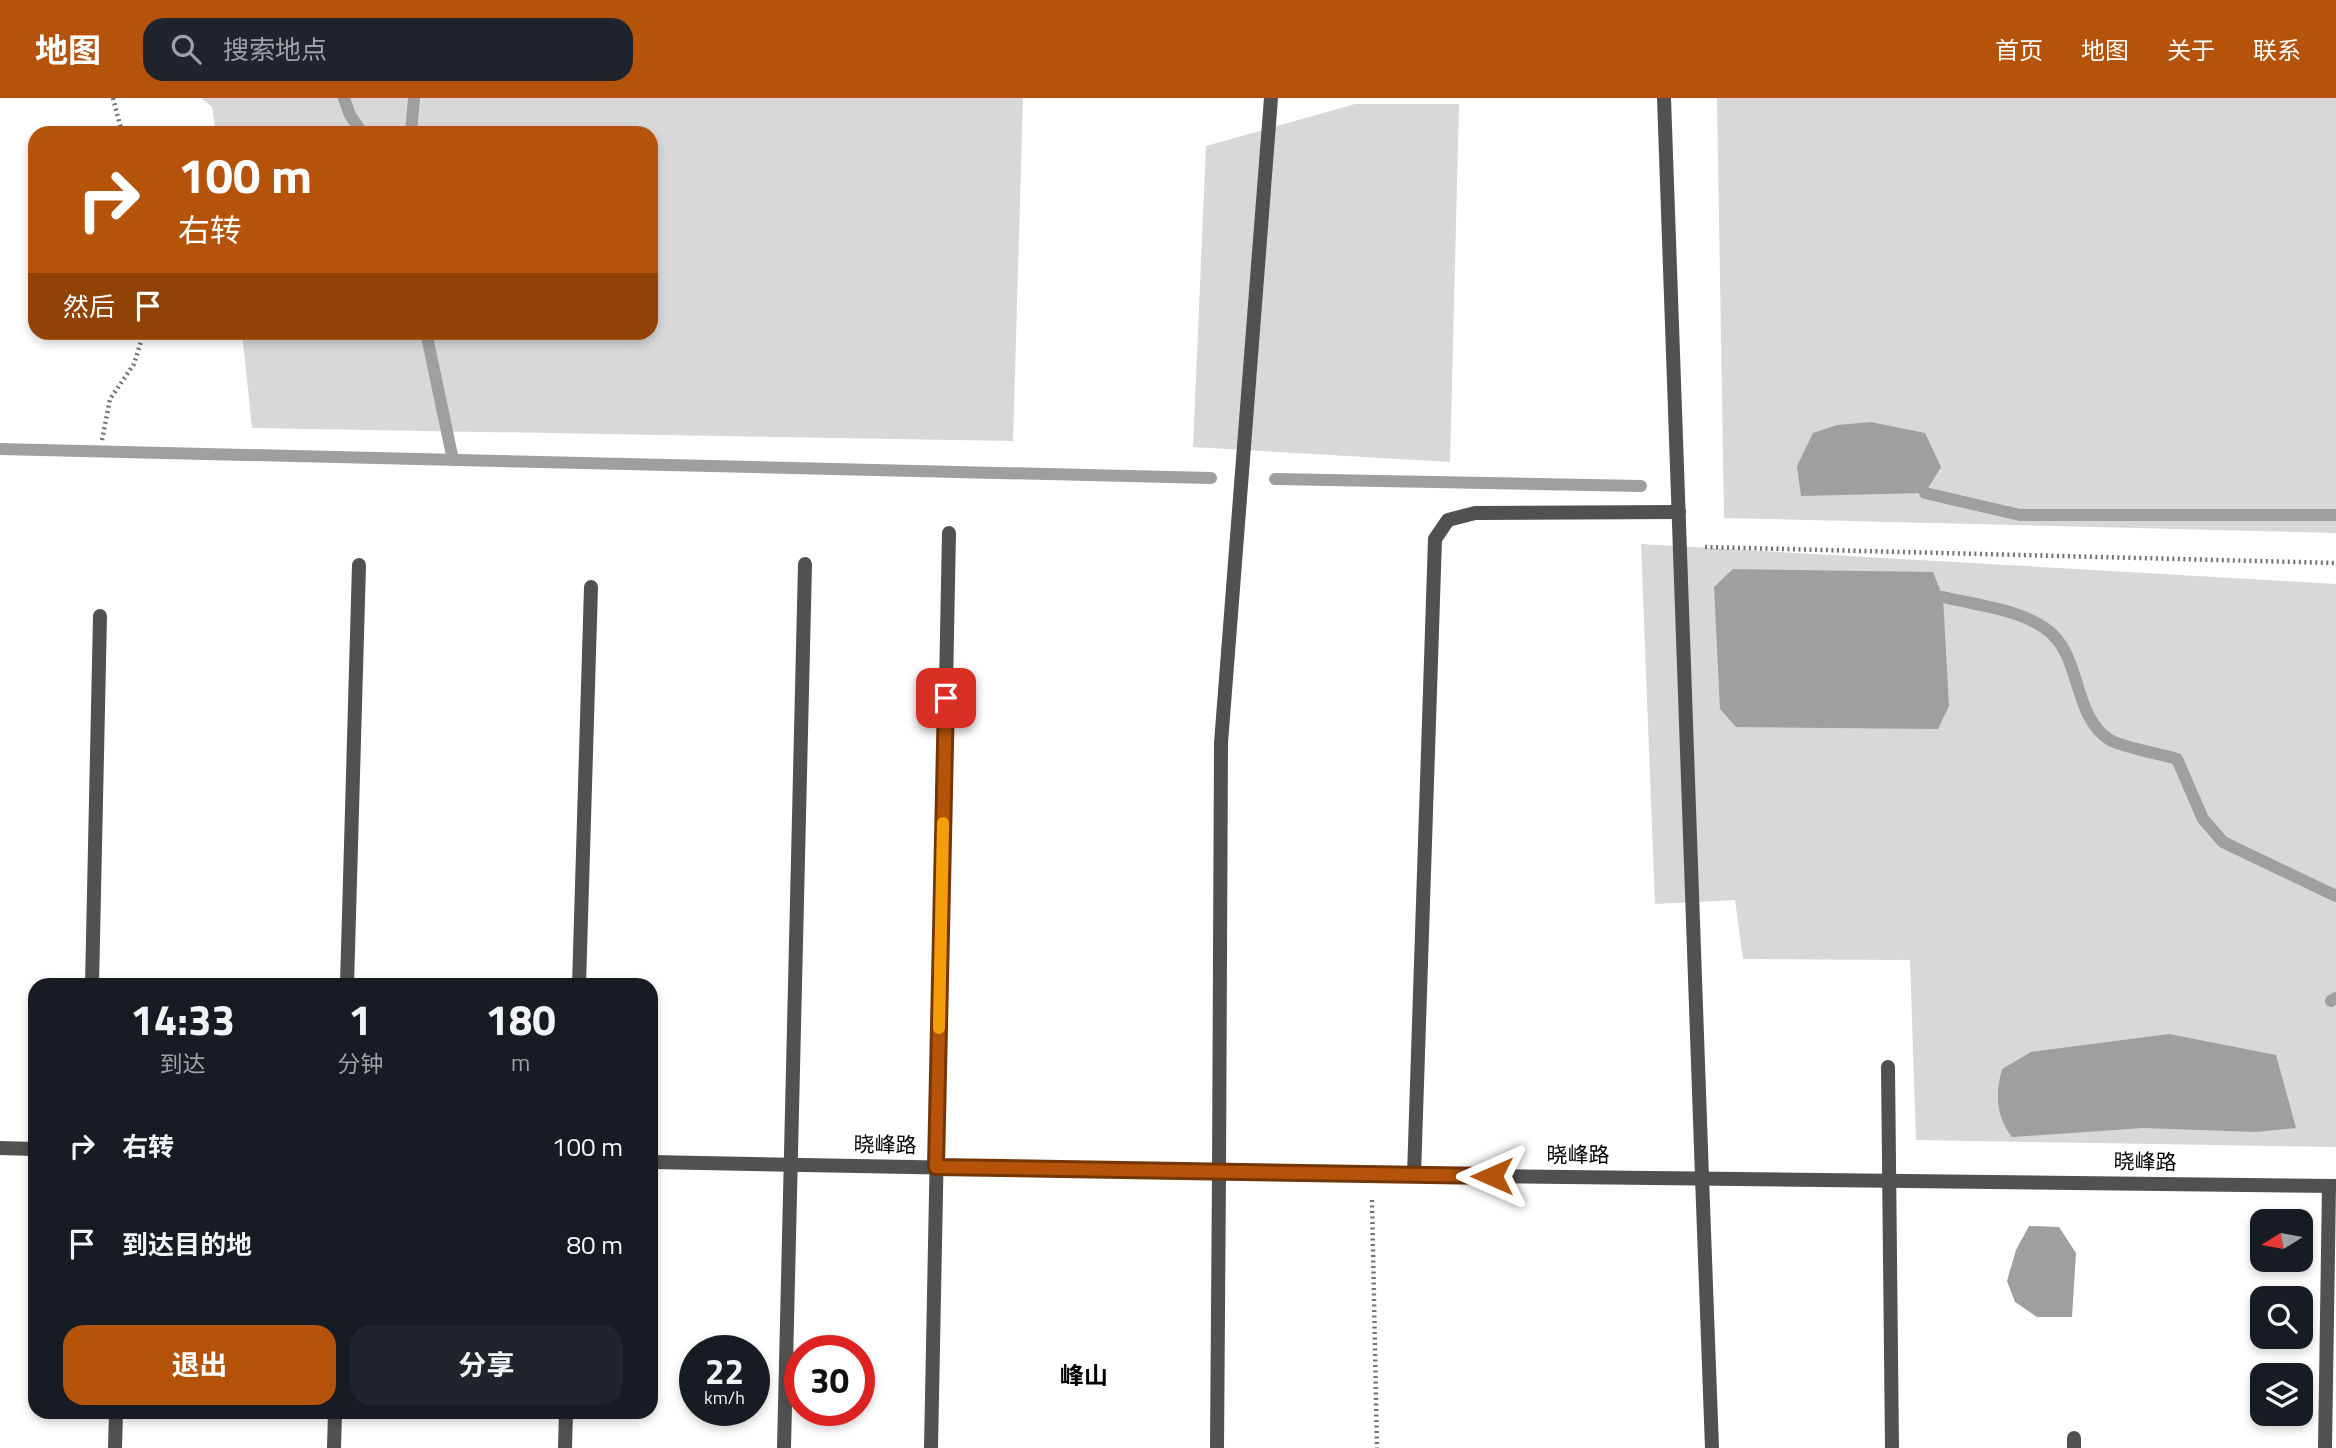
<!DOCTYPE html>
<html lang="zh">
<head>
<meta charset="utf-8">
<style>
	body { margin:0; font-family:"Titillium Web","Noto Sans SC",sans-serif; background:#20242c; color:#f1f3f6; height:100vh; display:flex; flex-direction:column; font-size:26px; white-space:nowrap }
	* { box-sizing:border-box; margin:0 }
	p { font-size:23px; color:#9ea1a6 }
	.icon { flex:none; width:38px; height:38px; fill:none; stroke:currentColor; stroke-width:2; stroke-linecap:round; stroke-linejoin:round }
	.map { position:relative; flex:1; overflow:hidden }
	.details { position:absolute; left:28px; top:880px; width:630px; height:441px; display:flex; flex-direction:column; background:#171b24; border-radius:21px; box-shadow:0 4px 10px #0003 }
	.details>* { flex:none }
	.banner { position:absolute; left:28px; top:28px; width:630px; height:214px; border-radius:21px; box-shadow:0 4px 10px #0003; background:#b45309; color:#fff; overflow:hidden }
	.needle { width:46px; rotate:259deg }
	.fabs { position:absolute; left:2250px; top:1111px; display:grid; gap:14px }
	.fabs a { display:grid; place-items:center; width:63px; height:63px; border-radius:14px; background:#171b24; box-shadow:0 4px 10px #0003; font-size:35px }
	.speed { position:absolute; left:679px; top:1237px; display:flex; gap:14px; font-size:35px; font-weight:700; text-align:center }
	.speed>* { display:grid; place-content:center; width:91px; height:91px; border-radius:50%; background:#171b24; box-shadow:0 4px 10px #0003; line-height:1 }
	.speed small { font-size:18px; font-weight:400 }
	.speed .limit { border:10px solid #d22; background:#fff; color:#111 }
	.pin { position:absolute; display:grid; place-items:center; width:60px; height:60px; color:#fff; margin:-30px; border-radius:14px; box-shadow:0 4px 10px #0006 }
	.me { position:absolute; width:77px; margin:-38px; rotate:270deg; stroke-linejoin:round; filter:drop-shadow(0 0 5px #0008) }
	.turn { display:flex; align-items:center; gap:24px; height:147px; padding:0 35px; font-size:32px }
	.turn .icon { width:91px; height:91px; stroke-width:2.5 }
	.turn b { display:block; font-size:49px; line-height:60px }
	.then { display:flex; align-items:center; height:66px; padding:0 35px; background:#0003; gap:14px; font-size:26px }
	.eta { display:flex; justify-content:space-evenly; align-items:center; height:119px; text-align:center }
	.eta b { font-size:42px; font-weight:700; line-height:49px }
	.button { display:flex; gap:14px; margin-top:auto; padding:14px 35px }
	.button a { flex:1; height:80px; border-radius:21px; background:#b45309; color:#fff; font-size:28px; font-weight:700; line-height:80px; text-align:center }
	.button a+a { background:#20242c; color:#f1f3f6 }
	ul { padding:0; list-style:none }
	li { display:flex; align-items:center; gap:21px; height:98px; padding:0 35px }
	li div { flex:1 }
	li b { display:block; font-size:26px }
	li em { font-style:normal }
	header { display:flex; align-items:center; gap:42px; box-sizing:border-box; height:98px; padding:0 35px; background:#b45309; color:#fff }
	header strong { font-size:33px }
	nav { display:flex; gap:38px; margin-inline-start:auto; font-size:24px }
	.search { width:490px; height:63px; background:#20242c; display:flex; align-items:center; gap:18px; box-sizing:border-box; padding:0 24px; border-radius:21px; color:#9ea1a6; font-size:26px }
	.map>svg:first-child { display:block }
	.green { fill:#d8d8d8 }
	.water { fill:#9f9f9f }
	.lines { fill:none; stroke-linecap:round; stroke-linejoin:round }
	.stream { stroke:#9f9f9f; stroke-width:12 }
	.path { stroke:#737373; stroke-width:4.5; stroke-dasharray:2 3.5; stroke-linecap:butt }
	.lane { stroke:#515151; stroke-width:14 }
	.street { stroke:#515151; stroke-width:14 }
	.route-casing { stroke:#753606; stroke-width:18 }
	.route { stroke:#b45309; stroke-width:12 }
	.slow { stroke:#f59e0b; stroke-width:12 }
	.labels { text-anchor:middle; stroke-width:7; stroke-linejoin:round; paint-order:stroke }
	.street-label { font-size:21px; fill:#000; stroke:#fff }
	.quarter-label { font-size:24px; font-weight:bold; fill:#000; stroke:#fff }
</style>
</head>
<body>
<header>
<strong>地图</strong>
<div class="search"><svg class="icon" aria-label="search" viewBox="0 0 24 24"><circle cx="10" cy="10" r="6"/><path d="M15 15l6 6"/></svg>搜索地点</div>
<nav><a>首页</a><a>地图</a><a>关于</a><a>联系</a></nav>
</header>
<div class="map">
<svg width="2336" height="1350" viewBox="0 0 2336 1350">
	<rect width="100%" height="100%" fill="#fff"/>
	<g class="green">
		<path d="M201 0H1023L1013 343 252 330 242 235 651 234V35H216L212 9Z"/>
		<path d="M1717 0H2336V435L1724 420Z"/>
		<path d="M1355 6H1459L1450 364 1193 349 1206 48Z"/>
		<path d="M1641 446 2336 486V1049L1916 1042 1910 862 1743 861 1735 802 1655 806Z"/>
	</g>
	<g class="water">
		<path d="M1871 324 1925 335 1941 369 1925 395 1801 398 1797 368 1813 335 1837 327Z"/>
		<path d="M1733 471 1933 474 1943 499 1949 608 1938 631 1736 629 1720 611 1714 489Z"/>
		<path d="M2169 936 2276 957 2296 1030 2256 1034 2143 1030 2012 1039C1996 1018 1995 997 2002 971L2031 954Z"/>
		<path d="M2029 1128 2059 1129 2076 1155 2072 1219H2037L2015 1204 2007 1183 2016 1152Z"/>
	</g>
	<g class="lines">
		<g class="stream">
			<path d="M344 0 350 17 362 35"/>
			<path d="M411 35 414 0"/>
			<path d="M426 234 453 362"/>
			<path d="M0 351 1211 380"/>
			<path d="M1275 381 1641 388"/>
			<path d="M1925 395 2020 417H2336"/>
			<path d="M1943 499C1977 507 2018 511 2046 531 2083 557 2071 617 2110 642 2121 649 2161 656 2177 661L2203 721 2223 744 2336 798"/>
			<path d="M2331 903 2336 900"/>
		</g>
		<g class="path">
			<path d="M113 0 122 35"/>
			<path d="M102 342 110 301 134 266 144 234"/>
			<path d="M1705 449 2336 465"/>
			<path d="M1372 1102 1377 1350"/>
		</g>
		<g class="lane">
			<path d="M92 887 100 518"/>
			<path d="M347 887 359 467"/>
			<path d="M579 887 591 489"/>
			<path d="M1888 969 1892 1350"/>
			<path d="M1414 1077 1435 441 1448 422 1475 415 1679 414"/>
			<path d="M1702 1079 1712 1350"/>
			<path d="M2074 1340V1350"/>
			<path d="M115 1350 116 1314"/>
			<path d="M334 1350 335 1314"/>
			<path d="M565 1350 566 1314"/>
			<path d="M784 1350 805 466"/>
			<path d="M931 1350 949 435"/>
			<path d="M1217 1350 1219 1075"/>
			<path d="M2325 1350 2329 1088"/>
		</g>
		<g class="street">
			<path d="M1664 0 1702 1079"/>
			<path d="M0 1050 35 1051"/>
			<path d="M651 1064 1219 1075 2336 1088"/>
			<path d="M1219 1075 1221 645 1271 0"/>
		</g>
	</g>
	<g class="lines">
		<g class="route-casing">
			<path id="route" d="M946 600 936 1069 1492 1078"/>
		</g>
		<use href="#route" class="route"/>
		<path class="slow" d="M939 930 943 725"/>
	</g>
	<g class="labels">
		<g class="street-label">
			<text transform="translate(885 1047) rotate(1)" y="7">晓峰路</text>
			<text x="1578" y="1064">晓峰路</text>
			<text transform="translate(2145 1064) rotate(1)" y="7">晓峰路</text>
		</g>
		<g class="quarter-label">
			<text x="1084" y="1286">峰山</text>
		</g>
	</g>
</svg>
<div class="fabs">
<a><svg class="needle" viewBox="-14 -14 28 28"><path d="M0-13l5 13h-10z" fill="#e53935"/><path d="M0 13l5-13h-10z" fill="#9ea1a6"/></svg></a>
<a><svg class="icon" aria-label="search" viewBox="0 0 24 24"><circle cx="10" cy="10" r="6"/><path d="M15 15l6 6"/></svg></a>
<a><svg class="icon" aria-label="layers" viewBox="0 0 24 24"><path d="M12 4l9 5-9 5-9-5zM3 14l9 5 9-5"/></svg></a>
</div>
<div class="speed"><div>22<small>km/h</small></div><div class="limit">30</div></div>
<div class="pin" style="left:946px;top:600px;background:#d93025"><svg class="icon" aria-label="arrive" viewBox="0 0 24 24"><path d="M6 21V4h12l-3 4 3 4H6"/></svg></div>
<svg class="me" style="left:1492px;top:1078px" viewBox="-20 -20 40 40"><path d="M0-17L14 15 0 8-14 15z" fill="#b45309" stroke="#fff" stroke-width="4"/></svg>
<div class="banner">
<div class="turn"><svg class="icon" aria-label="right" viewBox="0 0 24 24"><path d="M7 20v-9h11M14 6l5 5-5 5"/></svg><div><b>100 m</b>右转</div></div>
<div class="then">然后<svg class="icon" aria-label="arrive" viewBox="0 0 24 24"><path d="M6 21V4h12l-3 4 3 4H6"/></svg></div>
</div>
<section class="details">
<div class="eta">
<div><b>14:33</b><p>到达</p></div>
<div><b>1</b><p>分钟</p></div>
<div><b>180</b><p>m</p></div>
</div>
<ul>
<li><svg class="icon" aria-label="right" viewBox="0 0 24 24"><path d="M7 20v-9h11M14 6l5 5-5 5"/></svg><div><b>右转</b></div><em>100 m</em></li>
<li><svg class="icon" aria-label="arrive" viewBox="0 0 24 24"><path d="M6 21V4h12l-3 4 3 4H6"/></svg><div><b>到达目的地</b></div><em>80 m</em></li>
</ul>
<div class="button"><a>退出</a><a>分享</a></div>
</section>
</div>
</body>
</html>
